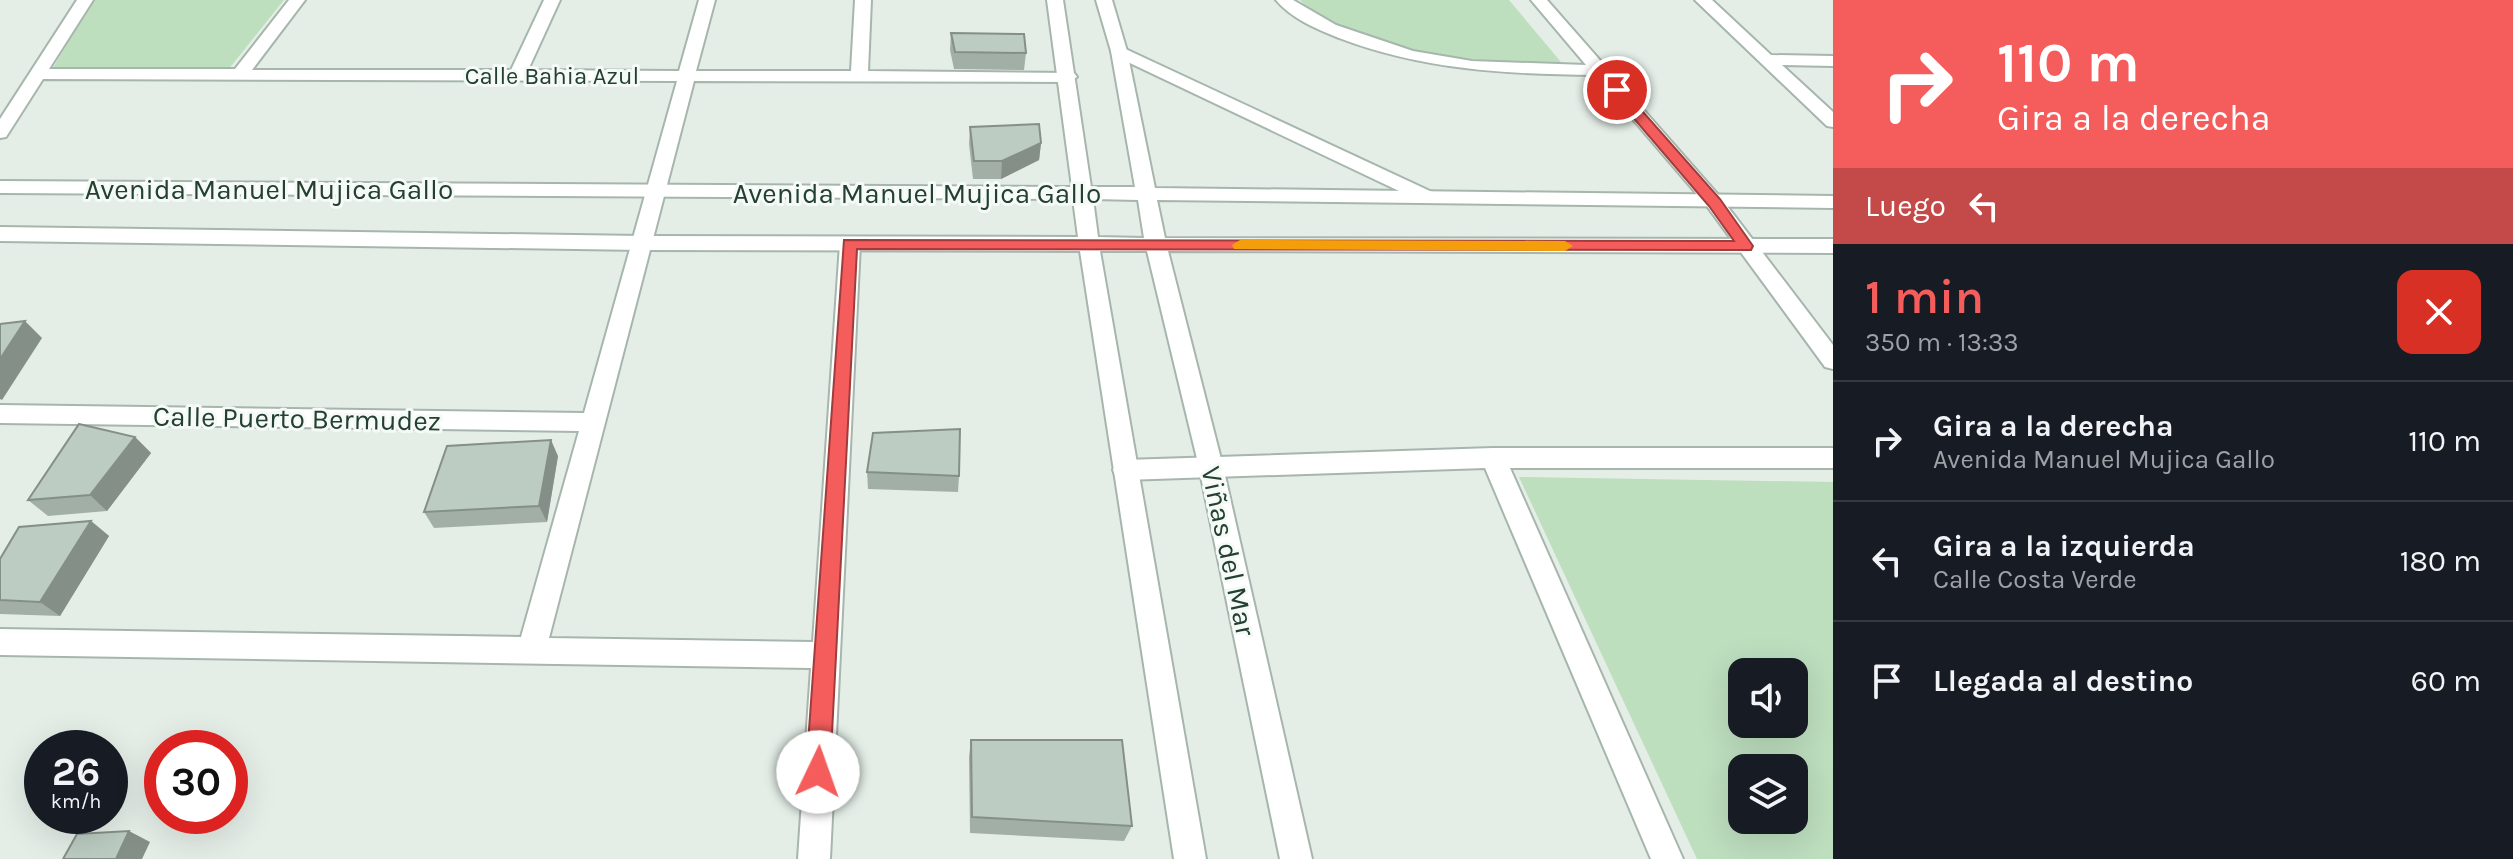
<!DOCTYPE html>
<html lang="es">
<head>
<meta charset="utf-8">
<style>
	body { margin:0; font-family:Karla,sans-serif; background:#20242c; color:#f1f3f6; height:100vh; display:flex; flex-direction:column; font-size:30px; white-space:nowrap }
	* { box-sizing:border-box; margin:0 }
	p { font-size:26px; color:#9ea1a6 }
	.icon { flex:none; width:44px; height:44px; fill:none; stroke:currentColor; stroke-width:2; stroke-linecap:round; stroke-linejoin:round }
	.map { position:relative; flex:1; overflow:hidden }
	.sheet { display:flex; flex-direction:column; background:#171b24; width:680px }
	.sheet>* { flex:none }
	.guide { background:#f45d5c; color:#fff; overflow:hidden }
	.fabs { position:absolute; left:1728px; top:658px; display:grid; gap:16px }
	.fabs a { display:grid; place-items:center; width:80px; height:80px; border-radius:16px; background:#171b24; box-shadow:0 8px 32px #0002; font-size:40px }
	.speed { position:absolute; left:24px; top:730px; display:flex; gap:16px; font-size:40px; font-weight:700; text-align:center }
	.speed>* { display:grid; place-content:center; width:104px; height:104px; border-radius:50%; background:#171b24; box-shadow:0 8px 32px #0002; line-height:1 }
	.speed small { font-size:20px; font-weight:400 }
	.speed .limit { border:12px solid #d22; background:#fff; color:#111 }
	.pin { position:absolute; display:grid; place-items:center; width:68px; height:68px; color:#fff; margin:-34px; border:4px solid #fff; border-radius:50%; box-shadow:0 2px 8px #0007 }
	.me { position:absolute; width:88px; margin:-44px; rotate:3deg; stroke-linejoin:round; filter:drop-shadow(0 0 6px #0008) }
	.turn { display:flex; align-items:center; gap:28px; height:168px; padding:0 32px; font-size:36px }
	.turn .icon { width:104px; height:104px; stroke-width:2.5 }
	.turn b { display:block; font-size:56px; line-height:68px }
	.then { display:flex; align-items:center; height:76px; padding:0 32px; background:#0003; gap:16px; font-size:30px }
	.round { display:grid; place-items:center; flex:none; width:84px; height:84px; border-radius:16px; background:#20242c }
	.head { display:flex; align-items:center; justify-content:space-between; height:136px; padding:0 32px }
	h1 { font-size:48px; font-weight:600; line-height:60px; color:#f45d5c }
	ul { padding:0; list-style:none }
	li { display:flex; align-items:center; gap:24px; height:120px; padding:0 32px; border-top:2px solid #363941 }
	li div { flex:1 }
	li b { display:block; font-size:30px }
	li em { font-style:normal }
	main { display:flex; flex:1; min-height:0 }
	.map>svg:first-child { display:block }
	.green { fill:#bddfbe; fill-rule:evenodd }
	.lines { fill:none; stroke-linecap:round; stroke-linejoin:round }
	.minor-casing { stroke:#a6b6ad; stroke-width:4 }
	.tertiary-casing { stroke:#a6b6ad; stroke-width:4 }
	.minor { fill:#fff; fill-rule:evenodd }
	.tertiary { fill:#fff; fill-rule:evenodd }
	.wall { fill:#a2afa7 }
	.shaded-wall { fill:#848f88 }
	.building { fill:#bcccc2; stroke:#848f88; stroke-width:2 }
	.route { fill:#f45d5c; stroke:#9f3c3c; stroke-width:2 }
	.slow { fill:#f59e0b }
	.labels { text-anchor:middle; stroke-width:6; stroke-linejoin:round; paint-order:stroke }
	.far-street-label { font-size:24px; fill:#234031; stroke:#f5faf6 }
	.street-label { font-size:28px; fill:#234031; stroke:#f5faf6 }
</style>
</head>
<body>
<main>
<div class="map">
<svg width="1833" height="859" viewBox="0 0 1833 859">
	<rect width="100%" height="100%" fill="#e4eee7"/>
	<g class="green">
		<path d="M92 0H284L228 70 53 68Z"/>
		<path d="M1300 0H1509L1561 62C1489 62 1351 59 1300 0Z"/>
		<path d="M1519 477 1833 482V859H1697ZM1794 672V724H1742V672ZM1742 768H1794V820H1742Z"/>
	</g>
	<g class="lines">
		<g class="minor-casing">
			<g id="minor">
				<path d="M77 0H93L49 69H235L289 0H305L252 70H511L544 0H560L528 70 679 71 699 0H715L696 71H851L855 0H871L868 71 1074 73 1077 77 1068 82 694 81 549 638 813 642 840 244 843 239H857L860 244 830 859H798L811 668 0 655V629L521 637 579 431 0 423V405L584 413 677 81 43 79 6 137 0 138V119Z"/>
				<path d="M1276 0H1293L1336 25 1413 51 1472 61 1586 65 1531 0H1547L1721 198 1833 345V369L1825 367 1707 206 1595 75C1506 74 1423 70 1339 38 1317 29 1292 19 1276 0Z"/>
				<path d="M1695 0H1712L1771 55 1833 56V66L1782 65 1833 112V127L1827 126Z"/>
				<path d="M1119 46 1432 192 1435 196 1432 200H1418L1113 55 1111 51Z"/>
				<path d="M1493 448H1833V468H1510L1683 859H1651L1485 468 1125 480 1116 477 1113 470 1116 463 1125 460Z"/>
			</g>
		</g>
		<g class="tertiary-casing">
			<path id="tertiary" d="M1047 0H1063L1091 187H1135L1111 51 1096 0H1112L1127 51 1155 188 1833 196V208L1157 200 1165 238 1833 239V253L1168 251 1223 467 1312 859H1280L1199 467 1147 251H1100L1206 859H1174L1080 251 642 250 0 241V227L642 236 1078 237 1073 199 0 193V181L1072 187ZM1093 199 1138 200 1144 238 1098 237Z"/>
		</g>
		<use href="#minor" class="minor"/>
		<use href="#tertiary" class="tertiary"/>
	</g>
	<g class="wall">
		<path d="M951 33 1026 53 1024 70 954 69 950 50Z"/>
		<path d="M970 127 1041 143 1039 160 1001 179H973L969 144Z"/>
		<path d="M135 437 151 453 107 511 48 516 28 500Z"/>
		<path d="M558 456 547 522 434 528 424 512Z"/>
		<path d="M867 472 959 476 958 492 868 489Z"/>
		<path d="M91 521 109 536 60 616 0 614V559Z"/>
		<path d="M971 740 1132 826 1124 841 970 833 969 757Z"/>
	</g>
	<g class="shaded-wall">
		<path d="M1041 143 1039 160 1001 179 1002 161Z"/>
		<path d="M25 321 42 338 2 400 0 399V359Z"/>
		<path d="M135 437 151 453 107 511 90 495Z"/>
		<path d="M551 440 558 456 547 522 539 506Z"/>
		<path d="M91 521 109 536 60 616 40 602Z"/>
		<path d="M129 831 150 842 142 859H116Z"/>
	</g>
	<g class="building">
		<path d="M951 33 1024 34 1026 53 955 52Z"/>
		<path d="M1039 124 1041 143 1002 161H974L970 127Z"/>
		<path d="M25 321 0 359V324Z"/>
		<path d="M79 424 135 437 90 495 28 500Z"/>
		<path d="M960 429 959 476 867 472 873 433Z"/>
		<path d="M551 440 539 506 424 512 447 446Z"/>
		<path d="M91 521 40 602 0 600V559L19 527Z"/>
		<path d="M971 740H1122L1132 826 972 817Z"/>
		<path d="M129 831 116 859H63L77 834Z"/>
	</g>
	<path class="route" d="M1612 87H1621L1720 199 1753 246 1751 250 857 249 830 772 826 780 818 783 810 780 806 772 844 240 1734 241 1709 206 1612 93Z"/>
	<path class="slow" d="M1240 240 1565 241 1573 246 1565 251 1234 249 1232 245Z"/>
	<g class="labels">
		<g class="far-street-label">
			<text x="552" y="84">Calle Bahia Azul</text>
		</g>
		<g class="street-label">
			<text x="269" y="199">Avenida Manuel Mujica Gallo</text>
			<text x="917" y="203">Avenida Manuel Mujica Gallo</text>
			<text transform="translate(297 418) rotate(1)" y="10">Calle Puerto Bermudez</text>
			<text transform="translate(1229 551) rotate(78)" y="10">Viñas del Mar</text>
		</g>
	</g>
</svg>
<div class="fabs">
<a><svg class="icon" aria-label="sound" viewBox="0 0 24 24"><path d="M4 9h4l5-4v14l-5-4H4zM17 9q2 3 0 6"/></svg></a>
<a><svg class="icon" aria-label="layers" viewBox="0 0 24 24"><path d="M12 4l9 5-9 5-9-5zM3 14l9 5 9-5"/></svg></a>
</div>
<div class="speed"><div>26<small>km/h</small></div><div class="limit">30</div></div>
<div class="pin" style="left:1617px;top:90px;background:#d93025"><svg class="icon" aria-label="arrive" viewBox="0 0 24 24"><path d="M6 21V4h12l-3 4 3 4H6"/></svg></div>
<svg class="me" style="left:818px;top:772px" viewBox="-20 -20 40 40"><circle r="19" fill="#fff"/><path d="M0-13L10 11 0 6-10 11z" fill="#f45d5c"/></svg>
</div>
<section class="sheet">
<div class="guide">
<div class="turn"><svg class="icon" aria-label="right" viewBox="0 0 24 24"><path d="M7 20v-9h11M14 6l5 5-5 5"/></svg><div><b>110 m</b>Gira a la derecha</div></div>
<div class="then">Luego<svg class="icon" aria-label="left" viewBox="0 0 24 24"><path d="M17 20v-9H6M10 6l-5 5 5 5"/></svg></div>
</div>
<div class="head"><div><h1>1 min</h1><p>350 m · 13:33</p></div><a class="round" style="background:#d93025;color:#fff"><svg class="icon" aria-label="close" viewBox="0 0 24 24"><path d="M6 6l12 12M18 6L6 18"/></svg></a></div>
<ul>
<li><svg class="icon" aria-label="right" viewBox="0 0 24 24"><path d="M7 20v-9h11M14 6l5 5-5 5"/></svg><div><b>Gira a la derecha</b><p>Avenida Manuel Mujica Gallo</p></div><em>110 m</em></li>
<li><svg class="icon" aria-label="left" viewBox="0 0 24 24"><path d="M17 20v-9H6M10 6l-5 5 5 5"/></svg><div><b>Gira a la izquierda</b><p>Calle Costa Verde</p></div><em>180 m</em></li>
<li><svg class="icon" aria-label="arrive" viewBox="0 0 24 24"><path d="M6 21V4h12l-3 4 3 4H6"/></svg><div><b>Llegada al destino</b></div><em>60 m</em></li>
</ul>
</section>
</main>
</body>
</html>
